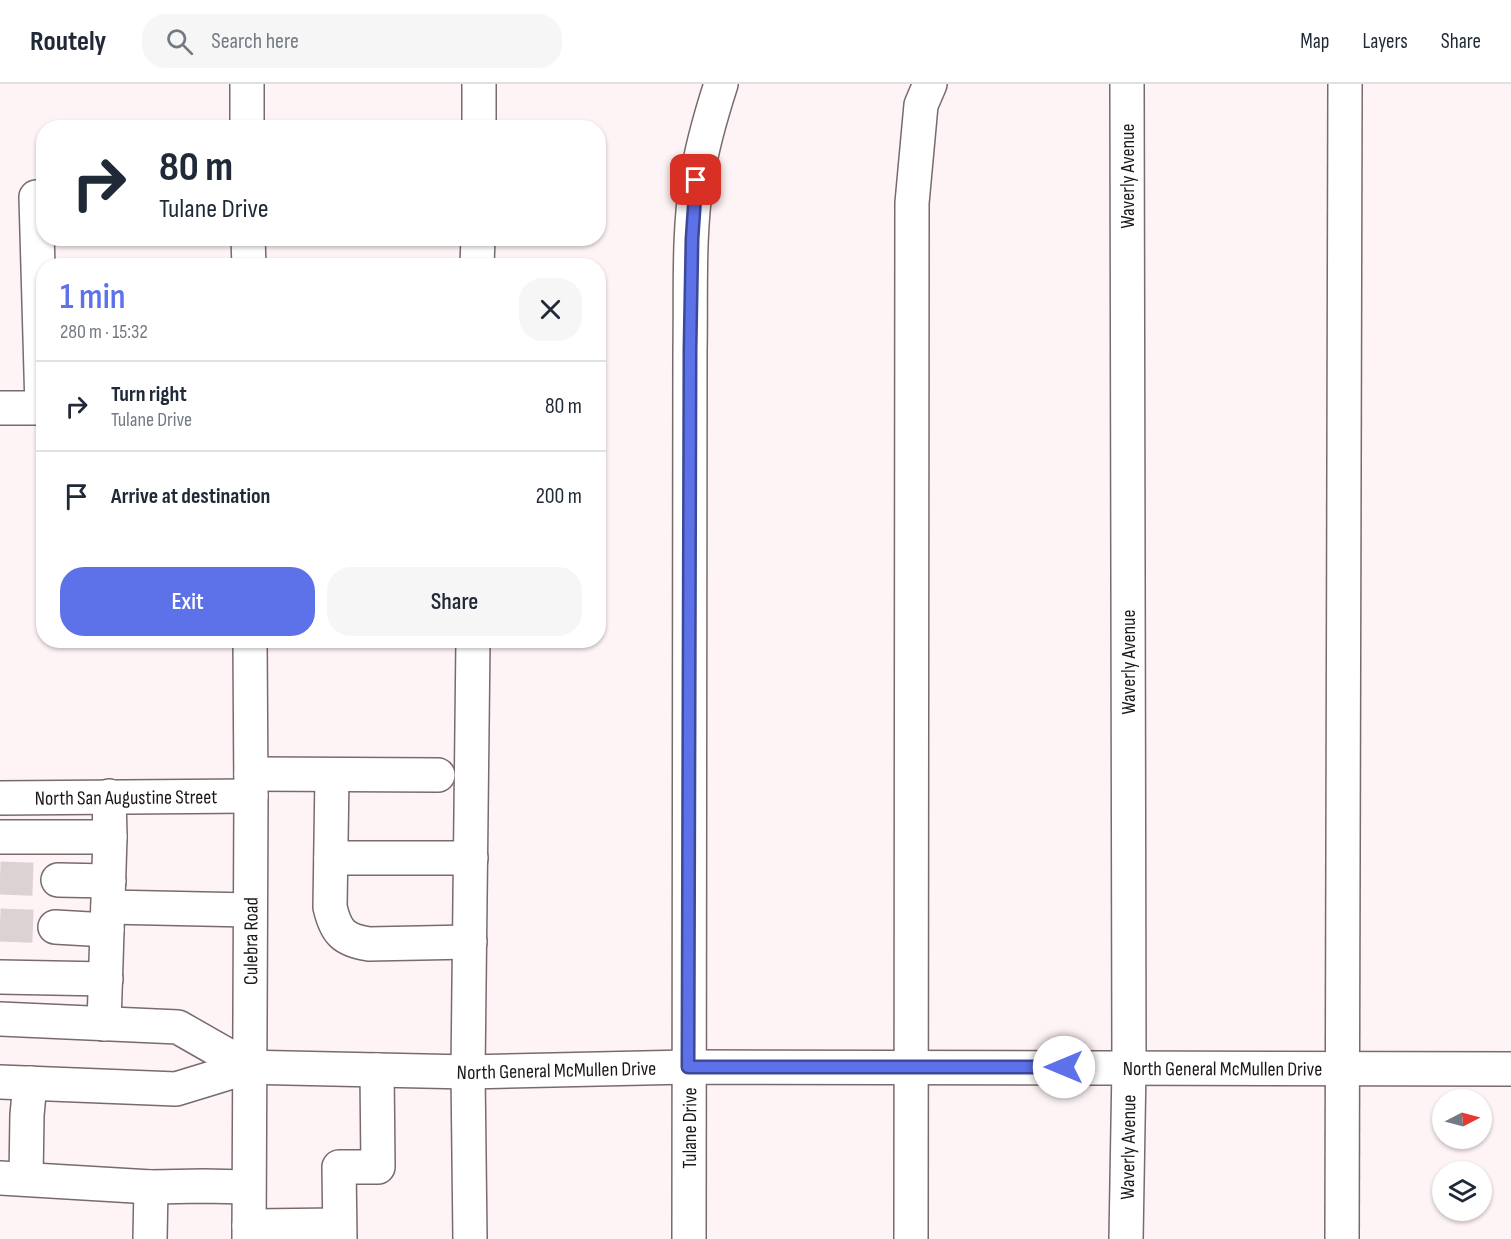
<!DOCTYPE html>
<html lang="en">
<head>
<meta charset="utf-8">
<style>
	body { margin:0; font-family:"Sofia Sans Condensed",sans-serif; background:#f6f6f7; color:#1f2937; height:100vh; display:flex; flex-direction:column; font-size:22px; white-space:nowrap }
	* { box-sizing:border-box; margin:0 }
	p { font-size:20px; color:#747a83 }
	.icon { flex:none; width:33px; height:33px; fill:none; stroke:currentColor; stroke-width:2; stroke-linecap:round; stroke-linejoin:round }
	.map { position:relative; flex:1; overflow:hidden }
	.sheet { position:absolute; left:36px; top:174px; width:570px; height:390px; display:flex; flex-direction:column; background:#fff; border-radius:24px; box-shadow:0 2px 4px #0004 }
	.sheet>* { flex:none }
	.hud { position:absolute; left:36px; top:36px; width:570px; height:126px; border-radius:24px; box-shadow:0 2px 4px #0004; background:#fff; color:#1f2937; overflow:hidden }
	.needle { width:39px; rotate:84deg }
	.tools { position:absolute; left:1432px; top:1005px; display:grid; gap:12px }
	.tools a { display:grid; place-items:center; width:60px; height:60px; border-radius:50%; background:#fff; box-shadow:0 2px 4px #0004; font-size:30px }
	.pin { position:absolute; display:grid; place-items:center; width:51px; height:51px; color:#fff; margin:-26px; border-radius:12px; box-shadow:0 3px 9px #0006 }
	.me { position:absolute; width:66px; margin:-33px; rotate:270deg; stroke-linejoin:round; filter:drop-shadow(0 0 4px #0008) }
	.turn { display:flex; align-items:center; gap:21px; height:126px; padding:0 24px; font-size:27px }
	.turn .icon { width:78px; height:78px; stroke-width:2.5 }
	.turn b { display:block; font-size:42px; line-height:51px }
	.round { display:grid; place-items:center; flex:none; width:63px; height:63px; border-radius:24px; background:#f6f6f7 }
	.headline { display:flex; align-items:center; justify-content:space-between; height:102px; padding:0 24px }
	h1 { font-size:36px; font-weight:600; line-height:45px; color:#5d71e8 }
	.primary-button { display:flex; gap:12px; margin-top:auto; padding:12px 24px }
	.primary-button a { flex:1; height:69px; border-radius:24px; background:#5d71e8; color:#fff; font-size:24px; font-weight:600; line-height:69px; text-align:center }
	.primary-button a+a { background:#f6f6f7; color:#1f2937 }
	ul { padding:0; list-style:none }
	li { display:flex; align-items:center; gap:18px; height:90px; padding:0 24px; border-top:2px solid #e0e1e3 }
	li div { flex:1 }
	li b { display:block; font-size:22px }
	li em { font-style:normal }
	header { display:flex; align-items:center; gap:36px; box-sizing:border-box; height:84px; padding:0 30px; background:#fff; border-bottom:2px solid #e0e1e3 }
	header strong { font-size:28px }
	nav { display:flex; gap:33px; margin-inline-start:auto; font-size:21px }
	.search { width:420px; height:54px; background:#f6f6f7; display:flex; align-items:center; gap:15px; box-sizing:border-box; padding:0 21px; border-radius:24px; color:#747a83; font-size:22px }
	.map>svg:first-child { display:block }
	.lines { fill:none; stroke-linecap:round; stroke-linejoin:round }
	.minor-tunnel { stroke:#dcd2d4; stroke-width:33; stroke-dasharray:33 16; stroke-linecap:butt }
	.minor-casing { stroke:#786b6e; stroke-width:36 }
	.major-casing { stroke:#786b6e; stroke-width:36 }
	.minor { stroke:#fff; stroke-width:33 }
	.major { stroke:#fff; stroke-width:33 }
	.route-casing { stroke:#3c4997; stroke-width:15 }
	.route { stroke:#5d71e8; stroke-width:10 }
	.labels { text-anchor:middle; stroke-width:6; stroke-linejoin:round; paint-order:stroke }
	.street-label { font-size:20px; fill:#1c1718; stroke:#fff }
</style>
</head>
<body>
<header>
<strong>Routely</strong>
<div class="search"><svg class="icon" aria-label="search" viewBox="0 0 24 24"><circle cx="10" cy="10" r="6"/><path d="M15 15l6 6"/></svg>Search here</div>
<nav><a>Map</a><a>Layers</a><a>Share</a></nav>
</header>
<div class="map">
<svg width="1511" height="1155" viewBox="0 0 1511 1155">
	<rect width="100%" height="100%" fill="#fef3f5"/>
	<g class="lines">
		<g class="minor-tunnel">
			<path d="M0 794 58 796"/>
			<path d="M0 841 55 843"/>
		</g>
		<g class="minor-casing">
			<g id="minor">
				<path d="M479 0V44"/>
				<path d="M36 113 42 324"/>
				<path d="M477 182 478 154"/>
				<path d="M0 324H44"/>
				<path d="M251 690 438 691"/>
				<path d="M332 691 330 823C336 849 344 856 369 860L470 858"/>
				<path id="s1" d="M0 714 251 712"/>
				<path d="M0 753H110"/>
				<path d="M331 774H471"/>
				<path d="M58 796 109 797"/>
				<path d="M108 823 250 826"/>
				<path d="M55 843 107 846"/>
				<path d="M0 893 106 895"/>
				<path d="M104 940 110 753 109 712"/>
				<path d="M0 1094 151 1103 203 1102 248 1103"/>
				<path d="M26 1095 27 1031 30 999"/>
				<path d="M249 1142 339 1141"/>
				<path d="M150 1155 151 1103"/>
				<path d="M340 1155 339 1083H378L377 986"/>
				<path d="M470 1155 468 988 473 556"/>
				<path id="s2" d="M689 1155 690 266C691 210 688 150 697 94 702 62 711 31 721 0"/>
				<path d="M911 1155 912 119 921 21 930 0"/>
				<path id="s3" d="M1126 1155 1129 983 1127 0"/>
				<path d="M1342 1155 1345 0"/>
			</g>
		</g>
		<g class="major-casing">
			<g id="major">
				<path d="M247 0V44"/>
				<path d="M248 154 249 182"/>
				<path d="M0 935 178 943 248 983"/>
				<path id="s4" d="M0 998 176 1005 248 983 468 988 688 983 1511 985"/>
				<path id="s5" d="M249 1155 251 712 250 556"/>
			</g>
		</g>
		<use href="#minor" class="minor"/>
		<use href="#major" class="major"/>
	</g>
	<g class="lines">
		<g class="route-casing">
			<path id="route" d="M696 96 692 155 690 266 688 983H1064"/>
		</g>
		<use href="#route" class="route"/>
	</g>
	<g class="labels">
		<g class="street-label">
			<text transform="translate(1127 92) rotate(-90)" y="7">Waverly Avenue</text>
			<text transform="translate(1128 578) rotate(-90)" y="7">Waverly Avenue</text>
			<text dy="7" stroke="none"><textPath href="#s1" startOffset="126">North San Augustine Street</textPath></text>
			<text dy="7" stroke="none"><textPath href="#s5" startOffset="298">Culebra Road</textPath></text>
			<text dy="7" stroke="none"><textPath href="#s4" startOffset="1226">North General McMullen Drive</textPath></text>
			<text dy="7" stroke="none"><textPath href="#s4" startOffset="560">North General McMullen Drive</textPath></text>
			<text dy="7" stroke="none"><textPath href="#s2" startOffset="111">Tulane Drive</textPath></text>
			<text dy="7" stroke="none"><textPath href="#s3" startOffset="92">Waverly Avenue</textPath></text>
		</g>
	</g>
</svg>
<div class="tools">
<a><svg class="needle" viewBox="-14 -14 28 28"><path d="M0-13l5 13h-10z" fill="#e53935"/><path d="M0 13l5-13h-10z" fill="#747a83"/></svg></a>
<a><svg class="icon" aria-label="layers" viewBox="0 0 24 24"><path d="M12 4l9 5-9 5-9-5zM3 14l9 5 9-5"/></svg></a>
</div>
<div class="pin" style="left:696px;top:96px;background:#d93025"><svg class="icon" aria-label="arrive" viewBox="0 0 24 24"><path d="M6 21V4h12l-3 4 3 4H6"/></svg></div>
<svg class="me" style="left:1064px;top:983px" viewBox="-20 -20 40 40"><circle r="19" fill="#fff"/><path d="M0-13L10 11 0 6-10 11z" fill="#5d71e8"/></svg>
<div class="hud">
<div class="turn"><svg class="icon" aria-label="right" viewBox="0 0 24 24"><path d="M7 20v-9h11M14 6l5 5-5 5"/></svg><div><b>80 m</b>Tulane Drive</div></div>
</div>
<section class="sheet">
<div class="headline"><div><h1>1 min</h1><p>280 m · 15:32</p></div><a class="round"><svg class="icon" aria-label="close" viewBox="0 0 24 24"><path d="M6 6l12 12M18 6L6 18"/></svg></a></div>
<ul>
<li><svg class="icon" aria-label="right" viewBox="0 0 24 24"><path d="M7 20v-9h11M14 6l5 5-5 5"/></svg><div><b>Turn right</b><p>Tulane Drive</p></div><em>80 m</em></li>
<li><svg class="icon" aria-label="arrive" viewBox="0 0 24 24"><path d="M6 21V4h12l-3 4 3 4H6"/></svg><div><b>Arrive at destination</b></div><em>200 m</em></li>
</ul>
<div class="primary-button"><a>Exit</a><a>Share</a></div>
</section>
</div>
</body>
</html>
